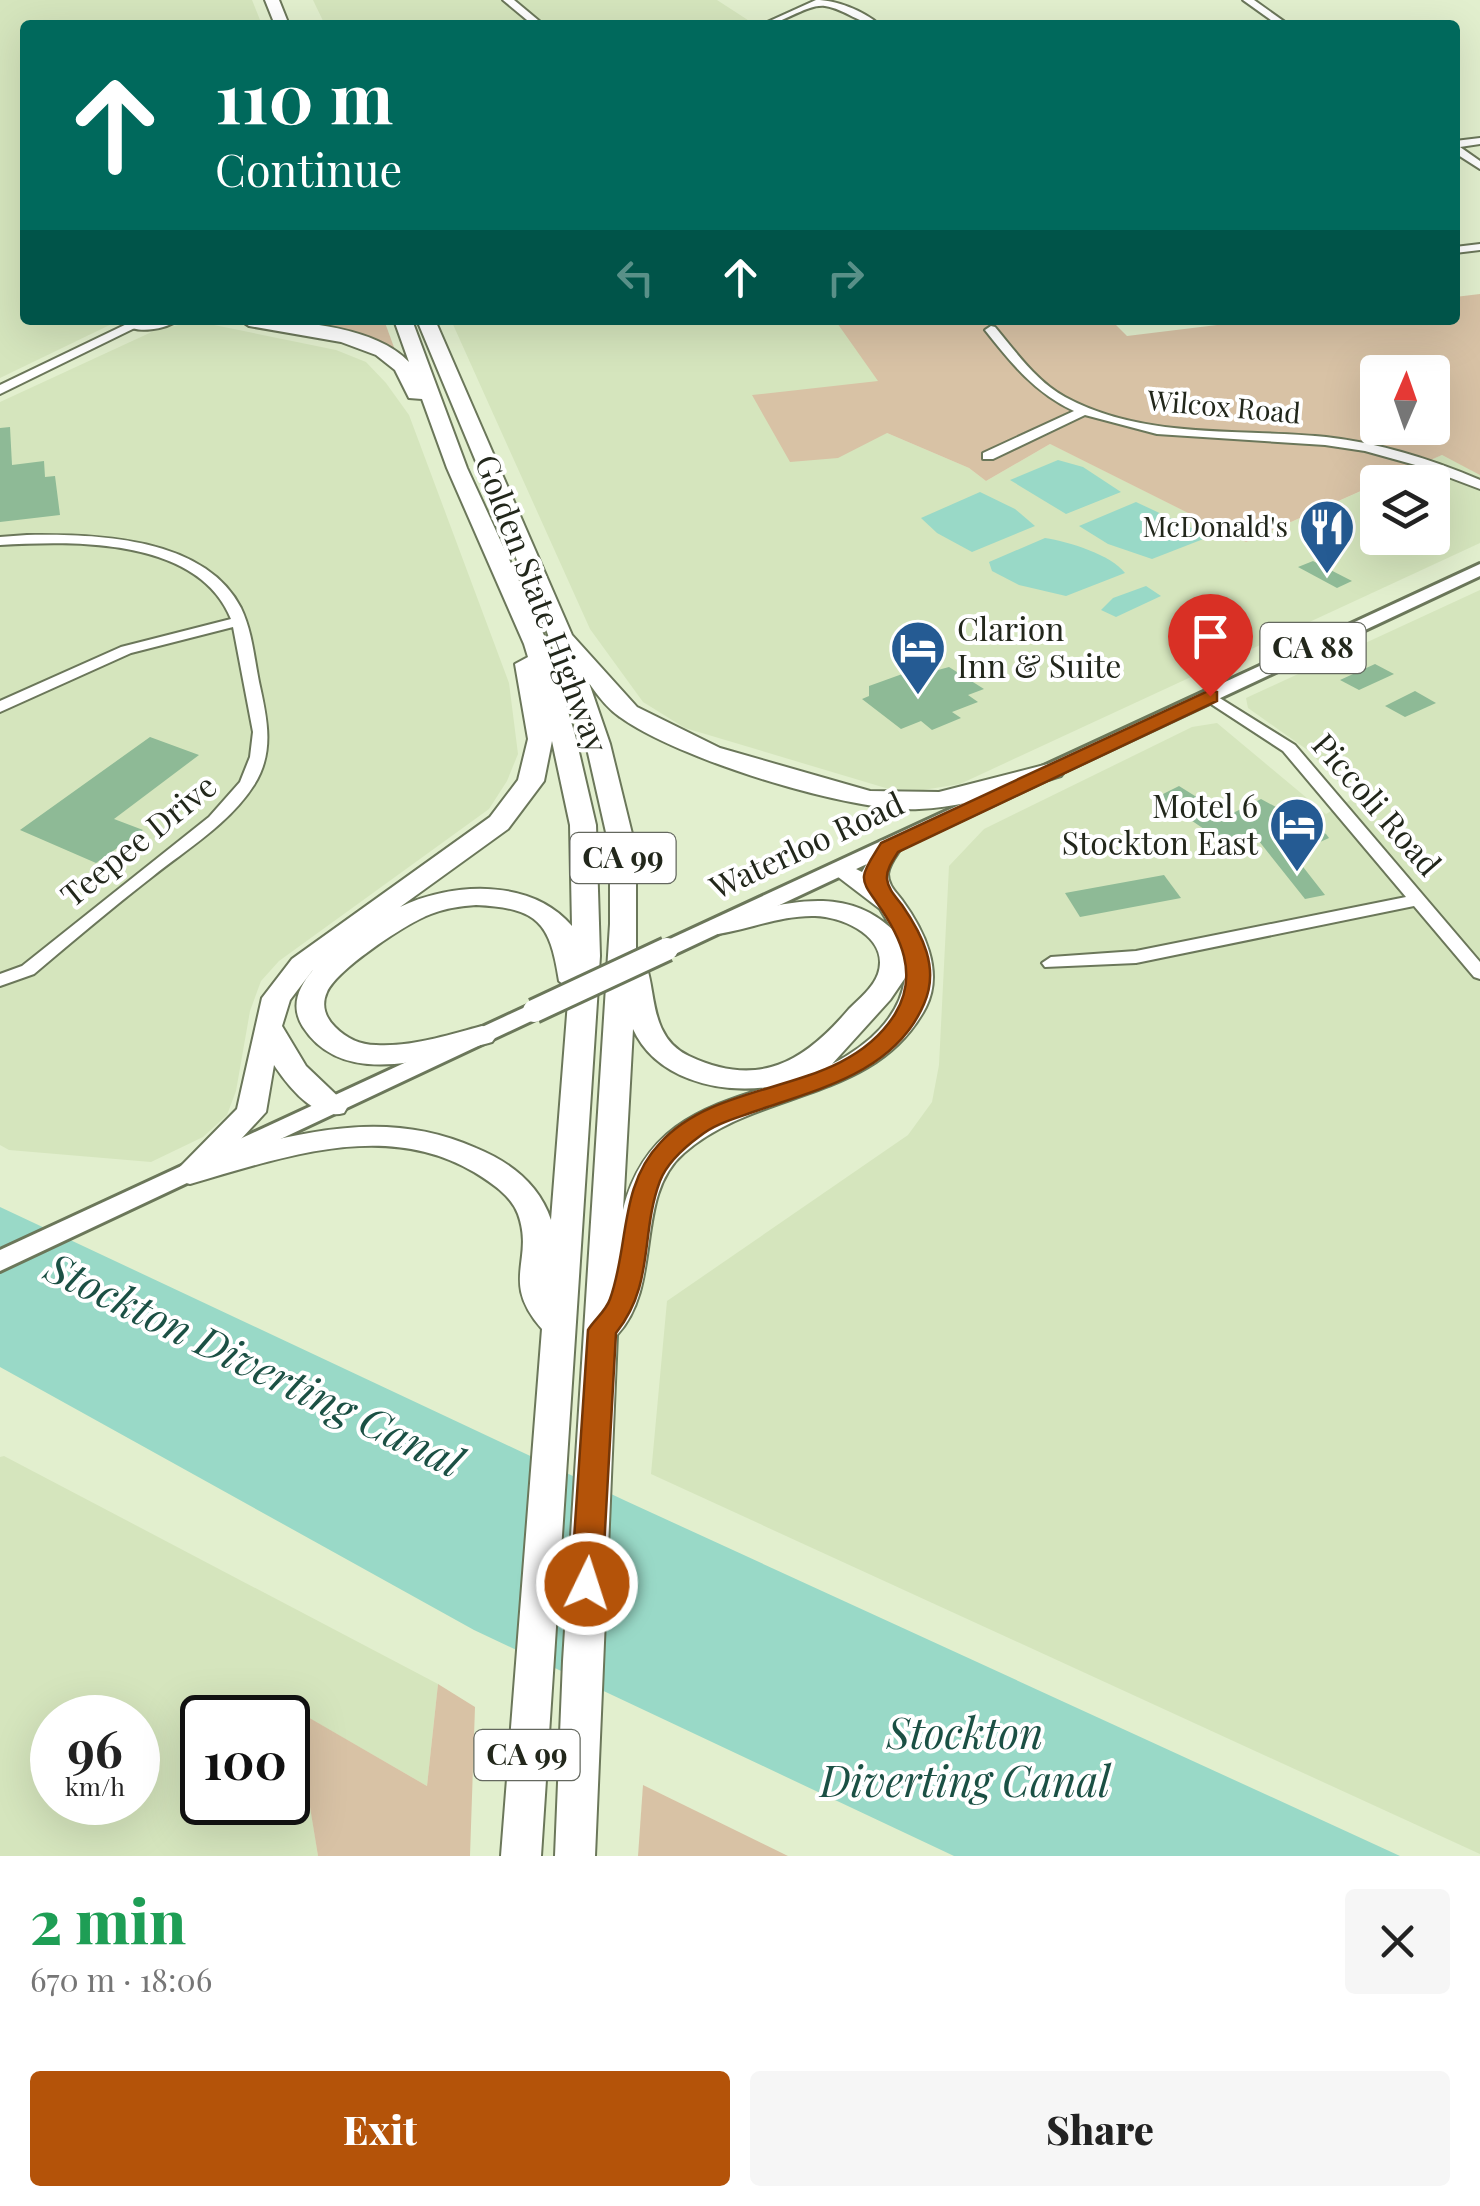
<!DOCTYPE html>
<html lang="en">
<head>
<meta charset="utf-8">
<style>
	body { margin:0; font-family:"Playfair Display",serif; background:#f6f6f6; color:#222; height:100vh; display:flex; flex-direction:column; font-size:38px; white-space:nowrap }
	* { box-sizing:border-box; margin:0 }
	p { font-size:32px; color:#767676 }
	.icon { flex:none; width:55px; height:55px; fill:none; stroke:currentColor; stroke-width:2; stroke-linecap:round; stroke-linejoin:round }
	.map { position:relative; height:1856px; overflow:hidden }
	.panel { display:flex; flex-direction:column; background:#fff; flex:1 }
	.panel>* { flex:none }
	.top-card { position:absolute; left:20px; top:20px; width:1440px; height:305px; border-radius:10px; box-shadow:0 10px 40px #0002; background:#00695c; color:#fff; overflow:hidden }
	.needle { width:65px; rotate:2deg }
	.buttons { position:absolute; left:1360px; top:355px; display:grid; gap:20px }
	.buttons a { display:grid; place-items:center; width:90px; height:90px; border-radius:10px; background:#fff; box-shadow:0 10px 40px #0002; font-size:50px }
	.speed { position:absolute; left:30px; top:1695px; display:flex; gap:20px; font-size:50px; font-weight:700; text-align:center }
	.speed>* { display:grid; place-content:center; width:130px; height:130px; border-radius:50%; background:#fff; box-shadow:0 10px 40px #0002; line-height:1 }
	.speed small { font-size:25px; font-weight:400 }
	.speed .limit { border:5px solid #111; border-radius:15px; background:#fff; color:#111 }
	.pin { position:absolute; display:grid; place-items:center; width:85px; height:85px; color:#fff; margin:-102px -42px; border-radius:50% 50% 50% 0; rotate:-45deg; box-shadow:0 0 10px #0007 }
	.pin .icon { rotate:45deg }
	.me { position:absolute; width:110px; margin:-55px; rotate:4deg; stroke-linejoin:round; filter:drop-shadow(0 0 8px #0008) }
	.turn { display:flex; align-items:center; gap:35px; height:210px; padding:0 30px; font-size:45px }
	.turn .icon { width:130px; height:130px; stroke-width:2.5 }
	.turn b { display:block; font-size:70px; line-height:85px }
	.lanes { display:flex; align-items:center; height:95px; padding:0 30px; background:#0003; justify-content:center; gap:50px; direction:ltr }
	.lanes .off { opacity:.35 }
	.round { display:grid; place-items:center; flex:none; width:105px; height:105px; border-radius:10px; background:#f6f6f6 }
	.headline { display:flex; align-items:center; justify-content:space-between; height:170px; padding:0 30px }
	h1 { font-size:60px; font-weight:800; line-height:75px; color:#1e9e55 }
	.button { display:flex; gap:20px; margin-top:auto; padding:20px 30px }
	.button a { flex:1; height:115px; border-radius:10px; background:#b45309; color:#fff; font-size:40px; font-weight:800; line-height:115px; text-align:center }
	.button a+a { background:#f6f6f6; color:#222 }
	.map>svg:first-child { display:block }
	.built { fill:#d5e5bd; fill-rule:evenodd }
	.green { fill:#d8c2a5; fill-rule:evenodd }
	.water { fill:#99d9c7 }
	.building { fill:#8eba96 }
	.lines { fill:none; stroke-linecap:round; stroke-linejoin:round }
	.minor-casing { stroke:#6b775a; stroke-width:4 }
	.major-casing { stroke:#6b775a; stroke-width:6 }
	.highway-casing { stroke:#6b775a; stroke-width:4 }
	.minor { fill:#fff; fill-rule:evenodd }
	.major { fill:#fff; fill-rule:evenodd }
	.highway { fill:#fff; fill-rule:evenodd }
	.major-bridge-casing { stroke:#6b775a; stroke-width:28; stroke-linecap:butt }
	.major-bridge { stroke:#fff; stroke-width:22 }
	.route { fill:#b45309; stroke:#753606; stroke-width:2.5 }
	.labels { text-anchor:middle; stroke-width:8; stroke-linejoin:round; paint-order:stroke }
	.far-street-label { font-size:28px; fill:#22271b; stroke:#fff }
	.far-poi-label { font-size:28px; fill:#22271b; stroke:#fff; text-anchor:end }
	.shield { fill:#fff; stroke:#64685f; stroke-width:2.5 }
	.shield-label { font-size:30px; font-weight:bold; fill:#22271b }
	.street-label { font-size:32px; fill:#22271b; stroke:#fff }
	.poi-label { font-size:32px; fill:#22271b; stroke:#fff; text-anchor:start }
	.near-water-label { font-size:42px; font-style:italic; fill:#1b5044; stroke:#fff }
</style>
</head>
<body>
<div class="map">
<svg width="1480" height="1856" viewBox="0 0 1480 1856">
	<rect width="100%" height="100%" fill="#e2efce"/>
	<g class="built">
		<path d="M0 0H252L262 25H25V320H120L0 378Z"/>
		<path d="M313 0H717L754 24 325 25Z"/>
		<path d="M451 320H837L879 381 887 433 969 468 986 481 1050 444 1246 542 1377 484 1378 538H1432V482H1380L1442 455 1480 474V543L960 784 923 790 889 789 685 728 643 702 590 629Z"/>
		<path d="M183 324H209L336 350 366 362 386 383 409 415 509 683 518 754 507 781 489 809 279 961 261 981 250 1011 236 1091 227 1115 203 1137 151 1162 9 1150 0 1145V402L156 330Z"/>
		<path d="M1480 590V1854L651 1474 667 1301 908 1135 932 1102 939 1065 949 866 984 829 1192 727 1217 723 1326 814 1354 798 1309 751 1248 708 1246 698Z"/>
		<path d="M4 1456 438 1684 427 1786 295 1710 318 1856H0V1457ZM52 1718H138V1802H52ZM202 1718H288V1802H202Z"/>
	</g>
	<g class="green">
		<path d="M1480 294V475L1442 455 1246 542 1050 444 986 481 969 468 887 433 838 458 790 462 752 395 878 381 835 320H1111L1127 336 1258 320H1455V297ZM1378 372H1432V428H1378Z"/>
		<path d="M317 320H384L395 350 292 324Z"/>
		<path d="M438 1684 475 1707 470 1856H318L294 1709 427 1786Z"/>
		<path d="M643 1785 788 1856H638Z"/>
	</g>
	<g class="water">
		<path d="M1058 460 1083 467 1121 492 1066 514 1010 480Z"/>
		<path d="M980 492 1015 509 1035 526 972 552 937 533 921 518Z"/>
		<path d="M1136 502 1200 532 1206 538 1152 559 1108 544 1079 526Z"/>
		<path d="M1045 538C1069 542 1110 554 1125 573L1066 596 1019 585 992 571 989 562Z"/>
		<path d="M1146 586 1161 596 1116 617 1101 610 1113 598Z"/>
		<path d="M0 1207 626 1501 1400 1856H954L474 1630 0 1367Z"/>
	</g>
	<g class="building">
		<path d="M10 427 12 465 44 461 45 477 55 476 60 515 0 522V428Z"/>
		<path d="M1313 561 1352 581 1337 588 1298 567Z"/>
		<path d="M930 664 938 670 949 667 984 689 968 695 978 702 952 712 961 718 932 730 921 721 901 729 862 699 869 696V686Z"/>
		<path d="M1375 664 1394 674 1359 690 1340 680Z"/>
		<path d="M1415 691 1436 703 1405 717 1385 706Z"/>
		<path d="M150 737 199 755 114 819 143 830 96 863 20 830Z"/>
		<path d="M1179 786 1227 816 1261 799 1326 834 1329 838 1293 854 1325 895 1305 899 1251 831 1226 844 1157 797Z"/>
		<path d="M1164 875 1181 898 1080 917 1065 893Z"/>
	</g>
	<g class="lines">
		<g class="minor-casing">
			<g id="minor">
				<path d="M503 0H514L544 25H533Z"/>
				<path d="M816 0C836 0 862 10 880 25 861 25 845 9 825 6 805 4 783 25 761 25Z"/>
				<path d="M1243 0H1254L1289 25H1278Z"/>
				<path d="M996 22H1025L1030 25H991Z"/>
				<path d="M1480 138V144L1460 147 1480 161V169L1455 153V141Z"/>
				<path d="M1480 244V250L1455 253V247Z"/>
				<path d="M135 320H151L0 394V385Z"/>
				<path d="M991 326 995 327C1016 352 1036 381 1065 397 1144 440 1239 428 1326 437 1380 443 1431 459 1480 480V489L1419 466 1365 451 1325 445 1157 434 1085 415 993 459H983V453L1074 411C1035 393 1011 363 985 330Z"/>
				<path d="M27 535C96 534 205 537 241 608 252 631 254 657 259 682 267 718 275 752 254 785 229 824 188 848 152 877 112 908 73 941 34 974L0 986V974L22 966 209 817 240 782 250 757 253 732 233 627 131 653 0 712V701L121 647 231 619C198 537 73 541 0 545V537Z"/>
				<path d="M1210 692 1295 745 1480 962V979L1474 977 1414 906 1136 963 1045 967 1042 963 1051 957 1136 951 1406 897 1283 751 1205 700 1202 697 1205 694Z"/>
			</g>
		</g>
		<g class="major-casing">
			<g id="major">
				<path d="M1480 564V576L675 954H659L656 949 659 944Z"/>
				<path d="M534 1003 542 1006 546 1011 542 1016 0 1271V1250Z"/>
			</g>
		</g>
		<g class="highway-casing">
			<g id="highway">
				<path d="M265 0H279L289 25H275Z"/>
				<path d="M178 320C167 329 137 334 126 325L132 320Z"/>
				<path d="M240 320C288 320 373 324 409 362L394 320H412L467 468 548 644 575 735 596 825 600 956 541 1856H501L542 1329C499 1280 535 1261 518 1214 511 1195 490 1182 474 1172 385 1119 281 1158 190 1184L179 1181 174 1173 237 1109 262 998 292 959 490 817 518 780 528 739 515 664 528 657 524 644 447 468 422 399 409 398 395 370 376 355 341 342 249 326ZM552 741 570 825 572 926C531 878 452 882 400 907L508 829 544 781ZM476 905C538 908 550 922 559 981L569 989 551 1220C539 1184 510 1162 476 1148 393 1111 315 1129 230 1151L266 1112 274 1065C288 1086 315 1121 344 1113L348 1106 306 1066 282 1026 290 1000 312 971 313 970C298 988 290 1006 303 1027 344 1091 435 1057 492 1042L497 1035 492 1028 482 1026C448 1035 412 1047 376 1045 360 1045 346 1038 335 1027 325 1017 321 1005 327 992 337 969 407 923 431 914 446 908 461 906 476 905Z"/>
				<path d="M417 320H435L572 635 637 707 720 748 870 791 939 792 1052 763 1065 771 1061 776C1014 790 967 807 919 809 850 813 676 758 620 717 607 708 598 696 589 683L610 744 636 850V954C662 969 640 1033 689 1056 759 1089 804 1062 849 1009 859 999 873 988 878 974 890 938 845 917 815 916 782 915 750 929 718 934L704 926 718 918C778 907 840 881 892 929L880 909 829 870 842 862 862 872 880 841 889 839 902 847C897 855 889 864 888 874 888 885 896 892 902 900 924 930 944 971 926 1007 876 1103 758 1088 684 1153 633 1197 664 1284 617 1335L595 1856H555L563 1661 610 924V850L586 744 547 632ZM905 978C900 1018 867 1046 832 1064L890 1000ZM633 1029C655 1078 717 1094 768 1087 696 1109 643 1131 623 1210Z"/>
			</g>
		</g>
		<use href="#minor" class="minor"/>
		<use href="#major" class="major"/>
		<use href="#highway" class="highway"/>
		<g class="major-bridge-casing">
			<path id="major-bridge" d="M534 1011 667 949"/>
		</g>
		<use href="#major-bridge" class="major-bridge"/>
	</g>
	<path class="route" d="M1210 690 1217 692V701L898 852C893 860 886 870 887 879 888 889 896 897 902 905 922 934 940 968 924 1004 895 1072 819 1089 756 1111 737 1118 716 1123 700 1136 685 1147 667 1163 660 1181 640 1234 655 1284 616 1333L602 1584 598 1593 587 1597 576 1593 571 1584 588 1330C594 1320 606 1311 610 1299 629 1247 619 1186 660 1143 722 1075 843 1097 895 1014 919 975 901 937 877 903 872 895 863 886 864 876 865 866 876 852 881 843Z"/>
	<defs>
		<g id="restaurant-pin" transform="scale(2.875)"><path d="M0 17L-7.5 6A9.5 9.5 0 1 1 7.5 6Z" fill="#255b93" stroke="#fff"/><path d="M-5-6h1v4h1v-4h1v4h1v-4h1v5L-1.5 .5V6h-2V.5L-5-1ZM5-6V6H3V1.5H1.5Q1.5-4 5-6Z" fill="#fff"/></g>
		<g id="hotel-pin" transform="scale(2.875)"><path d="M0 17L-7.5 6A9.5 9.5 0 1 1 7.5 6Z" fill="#255b93" stroke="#fff"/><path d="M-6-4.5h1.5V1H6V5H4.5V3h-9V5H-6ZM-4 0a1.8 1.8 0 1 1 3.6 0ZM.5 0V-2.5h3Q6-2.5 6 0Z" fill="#fff"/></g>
	</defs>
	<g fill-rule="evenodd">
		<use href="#restaurant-pin" x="1327" y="527"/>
		<use href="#hotel-pin" x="918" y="648"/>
		<use href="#hotel-pin" x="1297" y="825"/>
	</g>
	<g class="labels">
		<g class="far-street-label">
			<text transform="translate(1224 407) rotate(5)" y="10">Wilcox Road</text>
		</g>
		<g class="far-poi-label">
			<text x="1288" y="537">McDonald's</text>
		</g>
		<g class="shield">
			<rect x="1260.5" y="623" width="105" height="50" rx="8"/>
			<rect x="570.5" y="833" width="105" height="50" rx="8"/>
			<rect x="474.5" y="1730" width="105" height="50" rx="8"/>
		</g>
		<g class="shield-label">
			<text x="1313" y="658">CA 88</text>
			<text x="623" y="868">CA 99</text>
			<text x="527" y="1765">CA 99</text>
		</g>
		<g class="street-label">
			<text transform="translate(541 604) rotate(69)" y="11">Golden State Highway</text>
			<text transform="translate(1376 805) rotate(49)" y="11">Piccoli Road</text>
			<text transform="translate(139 841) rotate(-39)" y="11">Teepee Drive</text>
			<text transform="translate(807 846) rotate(-25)" y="11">Waterloo Road</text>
		</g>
		<g class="poi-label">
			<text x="957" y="641">Clarion<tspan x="957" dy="37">Inn &amp; Suite</tspan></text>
			<text x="1258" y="818" text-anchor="end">Motel 6<tspan x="1258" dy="37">Stockton East</tspan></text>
		</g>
		<g class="near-water-label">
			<text transform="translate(254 1365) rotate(26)" y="15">Stockton Diverting Canal</text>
			<text x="965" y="1749">Stockton<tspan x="965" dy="48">Diverting Canal</tspan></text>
		</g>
	</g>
</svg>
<div class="buttons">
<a><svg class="needle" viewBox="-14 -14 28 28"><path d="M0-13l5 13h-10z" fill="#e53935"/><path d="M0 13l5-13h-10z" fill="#767676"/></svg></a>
<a><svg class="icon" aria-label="layers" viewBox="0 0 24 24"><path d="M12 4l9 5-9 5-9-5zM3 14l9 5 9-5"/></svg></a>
</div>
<div class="speed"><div>96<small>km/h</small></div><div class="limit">100</div></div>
<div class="pin" style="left:1210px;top:696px;background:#d93025"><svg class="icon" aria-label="arrive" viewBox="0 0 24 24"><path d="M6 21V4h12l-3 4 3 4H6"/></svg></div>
<svg class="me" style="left:587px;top:1584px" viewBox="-20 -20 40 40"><circle r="17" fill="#b45309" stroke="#fff" stroke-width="3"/><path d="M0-11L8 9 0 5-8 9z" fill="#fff"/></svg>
<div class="top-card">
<div class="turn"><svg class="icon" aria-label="ahead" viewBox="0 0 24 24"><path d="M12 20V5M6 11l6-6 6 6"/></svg><div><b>110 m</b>Continue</div></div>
<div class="lanes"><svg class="icon off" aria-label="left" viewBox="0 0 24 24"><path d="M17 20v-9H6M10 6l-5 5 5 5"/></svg><svg class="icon" aria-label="ahead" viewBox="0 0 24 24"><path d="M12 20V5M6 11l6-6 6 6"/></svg><svg class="icon off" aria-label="right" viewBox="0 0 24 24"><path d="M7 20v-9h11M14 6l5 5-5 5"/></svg></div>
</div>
</div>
<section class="panel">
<div class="headline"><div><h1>2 min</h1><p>670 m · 18:06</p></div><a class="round"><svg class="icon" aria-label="close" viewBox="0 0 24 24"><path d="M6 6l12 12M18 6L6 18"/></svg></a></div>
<div class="button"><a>Exit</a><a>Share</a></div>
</section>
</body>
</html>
